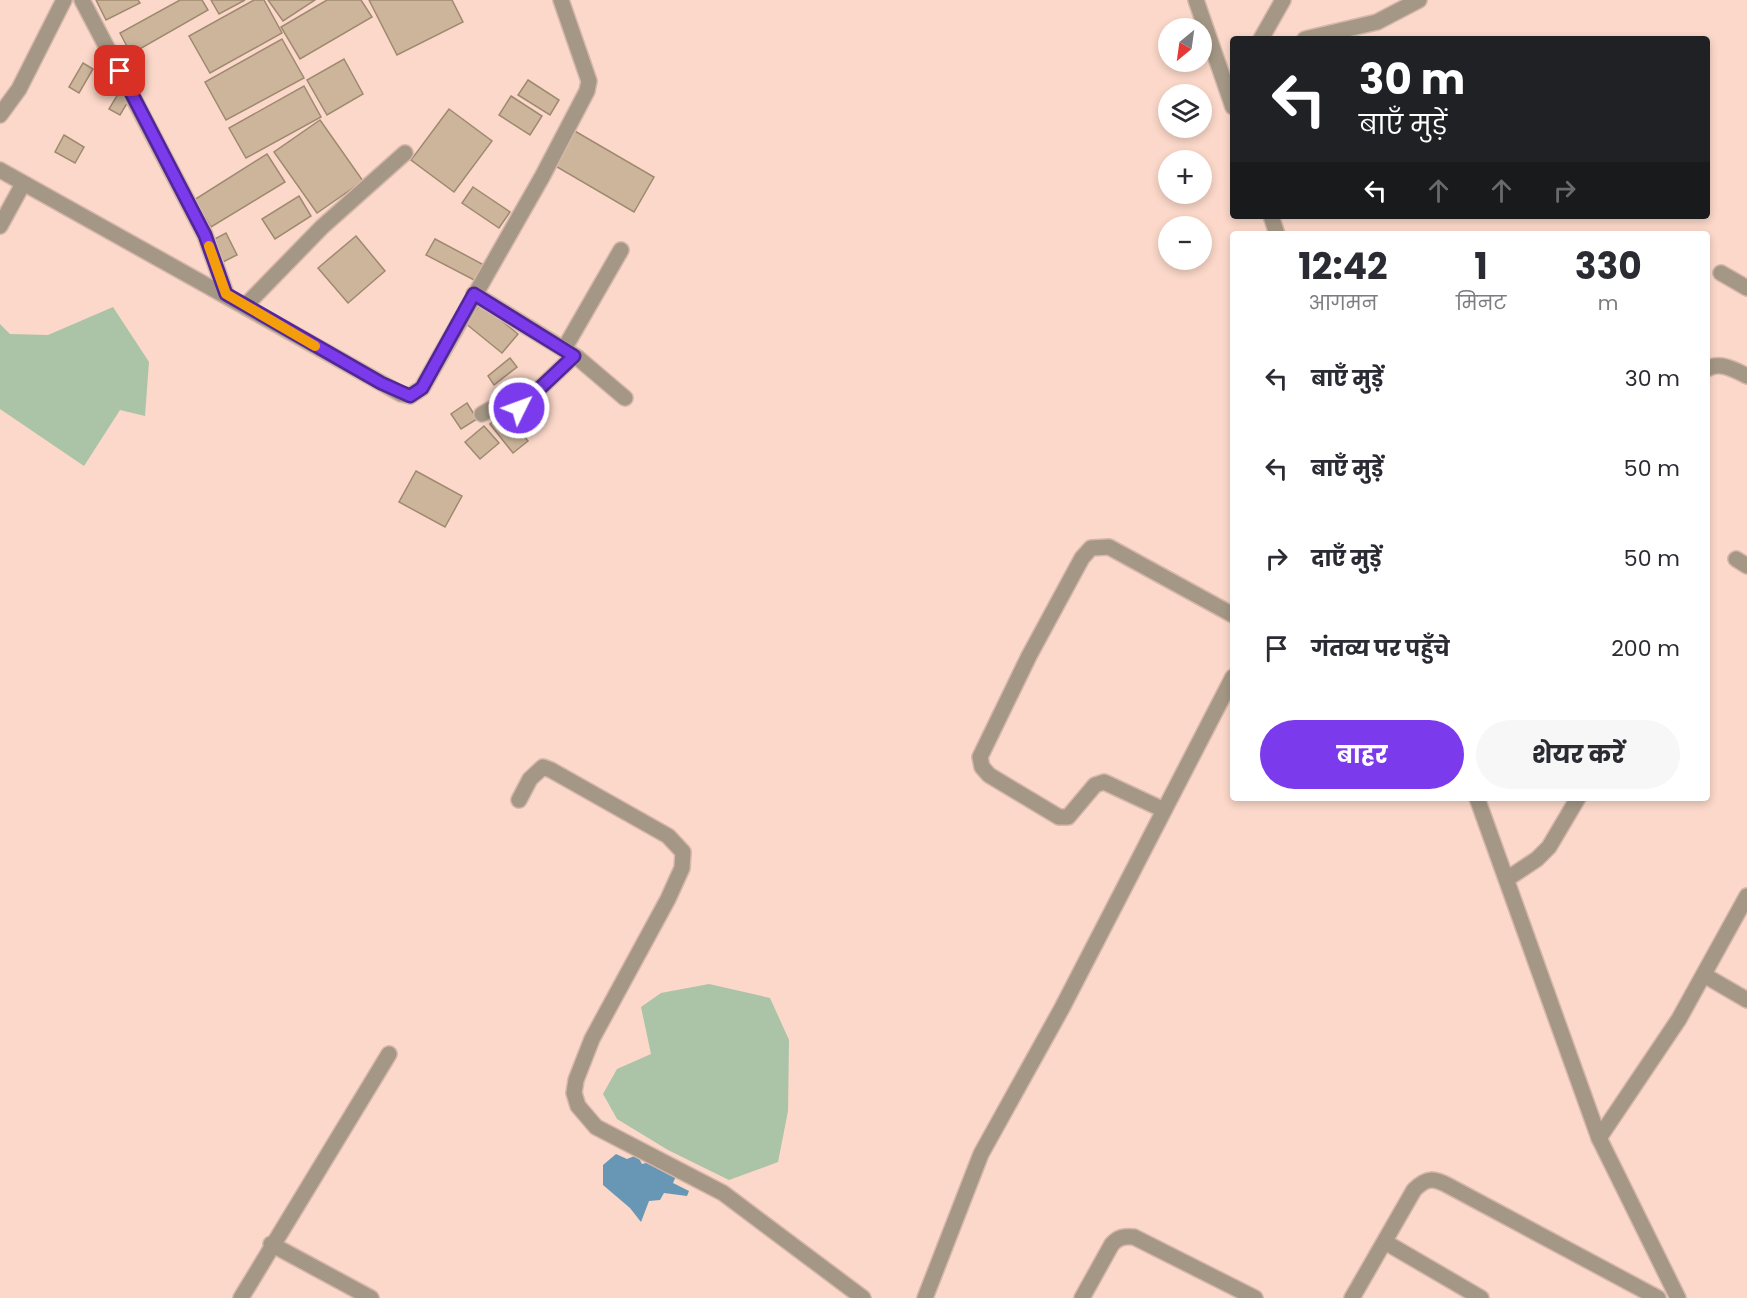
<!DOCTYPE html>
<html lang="hi">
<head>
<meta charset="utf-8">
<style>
	body { margin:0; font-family:Poppins,"Noto Sans Devanagari",sans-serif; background:#f7f7f7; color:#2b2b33; height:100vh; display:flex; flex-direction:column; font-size:22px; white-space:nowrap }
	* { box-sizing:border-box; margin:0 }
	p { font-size:20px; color:#7c7c81 }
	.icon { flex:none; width:33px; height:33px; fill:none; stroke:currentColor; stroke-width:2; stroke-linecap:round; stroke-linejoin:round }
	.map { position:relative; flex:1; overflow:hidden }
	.sheet { position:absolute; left:1230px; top:231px; width:480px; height:570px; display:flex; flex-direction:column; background:#fff; border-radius:6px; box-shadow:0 3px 9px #0003 }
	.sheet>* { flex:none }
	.banner { position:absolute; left:1230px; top:36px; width:480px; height:183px; border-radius:6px; box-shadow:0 3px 9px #0003; background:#202124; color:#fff; overflow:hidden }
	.needle { width:39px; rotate:209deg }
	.buttons { position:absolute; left:1158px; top:18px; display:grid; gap:12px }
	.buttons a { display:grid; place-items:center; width:54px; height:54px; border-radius:50%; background:#fff; box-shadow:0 3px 9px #0003; font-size:30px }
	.pin { position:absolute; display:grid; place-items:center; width:51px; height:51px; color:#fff; margin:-26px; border-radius:12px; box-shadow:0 3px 9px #0006 }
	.me { position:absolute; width:66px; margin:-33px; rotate:48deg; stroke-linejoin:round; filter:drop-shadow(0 0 4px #0008) }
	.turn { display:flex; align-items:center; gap:21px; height:126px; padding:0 30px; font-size:27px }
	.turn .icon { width:78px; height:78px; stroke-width:2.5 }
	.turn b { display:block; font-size:42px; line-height:51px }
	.lanes { display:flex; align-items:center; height:57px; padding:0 30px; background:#0003; justify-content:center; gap:30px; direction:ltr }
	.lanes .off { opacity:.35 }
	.eta { display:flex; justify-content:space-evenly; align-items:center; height:102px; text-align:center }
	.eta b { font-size:36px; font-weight:700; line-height:42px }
	.primary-button { display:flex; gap:12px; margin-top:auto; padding:12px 30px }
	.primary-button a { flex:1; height:69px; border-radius:36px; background:#7c3aed; color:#fff; font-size:24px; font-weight:700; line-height:69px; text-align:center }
	.primary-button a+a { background:#f7f7f7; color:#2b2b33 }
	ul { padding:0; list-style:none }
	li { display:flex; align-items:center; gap:18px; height:90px; padding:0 30px }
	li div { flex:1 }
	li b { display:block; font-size:22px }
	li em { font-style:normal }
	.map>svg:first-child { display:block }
	.green { fill:#abc3a6 }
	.water { fill:#6897b5 }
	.building { fill:#ccb59b; stroke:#9f8970; stroke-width:1.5 }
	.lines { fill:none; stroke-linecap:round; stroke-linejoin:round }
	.minor-casing { stroke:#d6b7aa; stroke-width:18 }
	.minor { stroke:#a49785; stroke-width:15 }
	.route-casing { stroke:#51269a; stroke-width:15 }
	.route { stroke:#7c3aed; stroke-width:10 }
	.slow { stroke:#f59e0b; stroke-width:10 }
</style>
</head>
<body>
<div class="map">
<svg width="1747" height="1298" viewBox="0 0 1747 1298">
	<rect width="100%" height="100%" fill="#fbd8c9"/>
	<g class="green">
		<path d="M113 307 149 362 145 416 120 410 84 466 0 409V324L10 334 48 335Z"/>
		<path d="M709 984 770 998 789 1040 788 1111 778 1162 729 1180 668 1150 617 1119 603 1094 617 1069 651 1054 641 1007 661 993Z"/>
	</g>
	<path class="water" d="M616 1154 627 1159 637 1155 642 1164 650 1162 677 1174 673 1183 689 1191 687 1196 664 1193 660 1200 649 1201 641 1222 630 1208 603 1185V1165Z"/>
	<g class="building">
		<path d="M96 0H138L140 3 106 20Z"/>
		<path d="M180 0H202L208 10 131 54 120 33Z"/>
		<path d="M211 0H245L219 14Z"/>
		<path d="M254 0H264L282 33 210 73 189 36Z"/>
		<path d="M268 0H315L283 21Z"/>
		<path d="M327 0H361L372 17 300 59 281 27Z"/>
		<path d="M369 0H452L463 22 397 55Z"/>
		<path d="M282 39 304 78 226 120 205 82Z"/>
		<path d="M344 59 363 94 327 115 307 80Z"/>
		<path d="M83 63 93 69 79 93 69 87Z"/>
		<path d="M528 80 559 100 550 115 518 95Z"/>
		<path d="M304 86 321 117 246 158 229 128Z"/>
		<path d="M121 89 132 95 120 115 109 109Z"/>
		<path d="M511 96 542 116 530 135 499 115Z"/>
		<path d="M449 109 492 141 454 192 411 160Z"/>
		<path d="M320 120 363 181 317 213 274 152Z"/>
		<path d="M573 130 654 177 634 212 552 164Z"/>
		<path d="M64 135 84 147 75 163 55 152Z"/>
		<path d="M267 154 285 182 211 227 194 200Z"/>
		<path d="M473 187 510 212 499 228 462 203Z"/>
		<path d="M299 196 311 216 275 239 262 219Z"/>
		<path d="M226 233 237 255 221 263 209 242Z"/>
		<path d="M356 236 385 271 348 303 318 268Z"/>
		<path d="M435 239 484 265 476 281 426 255Z"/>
		<path d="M481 304 518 334 502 353 465 323Z"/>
		<path d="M510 358 517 367 494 385 488 376Z"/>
		<path d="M467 403 477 419 461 429 451 414Z"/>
		<path d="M504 412 528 441 513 453 490 424Z"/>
		<path d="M484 426 499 443 480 459 465 442Z"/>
		<path d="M416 471 462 496 445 527 399 502Z"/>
	</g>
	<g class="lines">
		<g class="minor-casing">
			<g id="minor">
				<path d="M82 0 205 235 226 294"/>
				<path d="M1196 0 1233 107"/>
				<path d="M1261 39 1283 0"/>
				<path d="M1305 39 1377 22 1419 0"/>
				<path d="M0 115 19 89 64 0"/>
				<path d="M0 170 401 394 410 396 422 388 542 177 587 91 589 81 561 0"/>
				<path d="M1271 216 1277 234"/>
				<path d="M0 226 23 184"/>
				<path d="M1721 273 1747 288"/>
				<path d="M474 294 578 358 625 398"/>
				<path d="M246 305 322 227 405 153"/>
				<path d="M564 349 621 250"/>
				<path d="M1707 369C1720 361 1735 370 1747 376"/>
				<path d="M482 414 500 404 519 408 574 356"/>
				<path d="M1736 559 1747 566"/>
				<path d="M1477 798 1599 1138 1678 1298"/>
				<path d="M519 800 530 779 543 767 551 770 668 836 683 852 682 868 668 899 592 1039 576 1080 574 1093 578 1106 596 1127 723 1193 863 1298"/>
				<path d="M1164 810 1104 782 1095 785 1068 817H1059L989 775 982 767 980 757 1029 656 1082 558 1091 548 1109 547 1233 615"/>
				<path d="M1507 879 1537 859 1549 847 1578 798"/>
				<path d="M1704 975 1747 1000"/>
				<path d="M1599 1138 1679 1019 1747 896"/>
				<path d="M1385 1242 1481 1298"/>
				<path d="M271 1244 371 1298"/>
				<path d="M241 1298 389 1054"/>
				<path d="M925 1298 981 1154 1062 1008 1233 677"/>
				<path d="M1082 1298 1112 1244C1119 1237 1124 1236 1134 1237L1255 1298"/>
				<path d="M1352 1298 1414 1190C1427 1177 1434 1178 1449 1186L1658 1298"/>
			</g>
		</g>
		<use href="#minor" class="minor"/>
	</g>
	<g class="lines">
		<g class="route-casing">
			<path id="route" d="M120 71 205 235 226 294 381 383 410 396 422 388 474 294 574 356 519 408"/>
		</g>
		<use href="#route" class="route"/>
		<path class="slow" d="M209 246 226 294 315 346"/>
	</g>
</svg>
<div class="buttons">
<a><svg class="needle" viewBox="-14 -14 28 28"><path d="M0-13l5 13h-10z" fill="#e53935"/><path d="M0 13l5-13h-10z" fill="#7c7c81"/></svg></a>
<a><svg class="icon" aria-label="layers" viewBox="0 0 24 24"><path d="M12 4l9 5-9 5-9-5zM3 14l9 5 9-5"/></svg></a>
<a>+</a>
<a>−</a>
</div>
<div class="pin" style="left:120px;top:71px;background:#d93025"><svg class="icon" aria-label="arrive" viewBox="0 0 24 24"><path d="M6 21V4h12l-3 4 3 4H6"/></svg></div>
<svg class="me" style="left:519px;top:408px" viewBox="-20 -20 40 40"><circle r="17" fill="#7c3aed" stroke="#fff" stroke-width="3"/><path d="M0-11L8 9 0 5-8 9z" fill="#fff"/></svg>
<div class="banner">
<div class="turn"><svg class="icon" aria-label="left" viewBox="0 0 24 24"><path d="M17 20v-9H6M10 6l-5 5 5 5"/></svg><div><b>30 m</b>बाएँ मुड़ें</div></div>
<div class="lanes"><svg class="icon" aria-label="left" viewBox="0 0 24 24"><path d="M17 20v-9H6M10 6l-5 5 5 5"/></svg><svg class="icon off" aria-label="ahead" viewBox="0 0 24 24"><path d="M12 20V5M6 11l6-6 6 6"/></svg><svg class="icon off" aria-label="ahead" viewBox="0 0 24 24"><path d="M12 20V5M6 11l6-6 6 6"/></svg><svg class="icon off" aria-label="right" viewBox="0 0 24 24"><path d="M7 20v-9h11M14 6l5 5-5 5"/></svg></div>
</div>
<section class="sheet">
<div class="eta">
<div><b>12:42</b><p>आगमन</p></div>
<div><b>1</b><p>मिनट</p></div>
<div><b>330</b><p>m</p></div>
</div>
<ul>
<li><svg class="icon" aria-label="left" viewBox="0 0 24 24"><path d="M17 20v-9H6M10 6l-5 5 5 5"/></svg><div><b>बाएँ मुड़ें</b></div><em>30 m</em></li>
<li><svg class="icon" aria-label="left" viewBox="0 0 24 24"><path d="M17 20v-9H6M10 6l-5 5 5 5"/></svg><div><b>बाएँ मुड़ें</b></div><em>50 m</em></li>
<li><svg class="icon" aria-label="right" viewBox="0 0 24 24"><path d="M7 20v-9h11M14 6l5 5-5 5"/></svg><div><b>दाएँ मुड़ें</b></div><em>50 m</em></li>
<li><svg class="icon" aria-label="arrive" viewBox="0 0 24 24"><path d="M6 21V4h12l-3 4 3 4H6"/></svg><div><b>गंतव्य पर पहुँचे</b></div><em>200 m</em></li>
</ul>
<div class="primary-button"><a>बाहर</a><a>शेयर करें</a></div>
</section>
</div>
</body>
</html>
